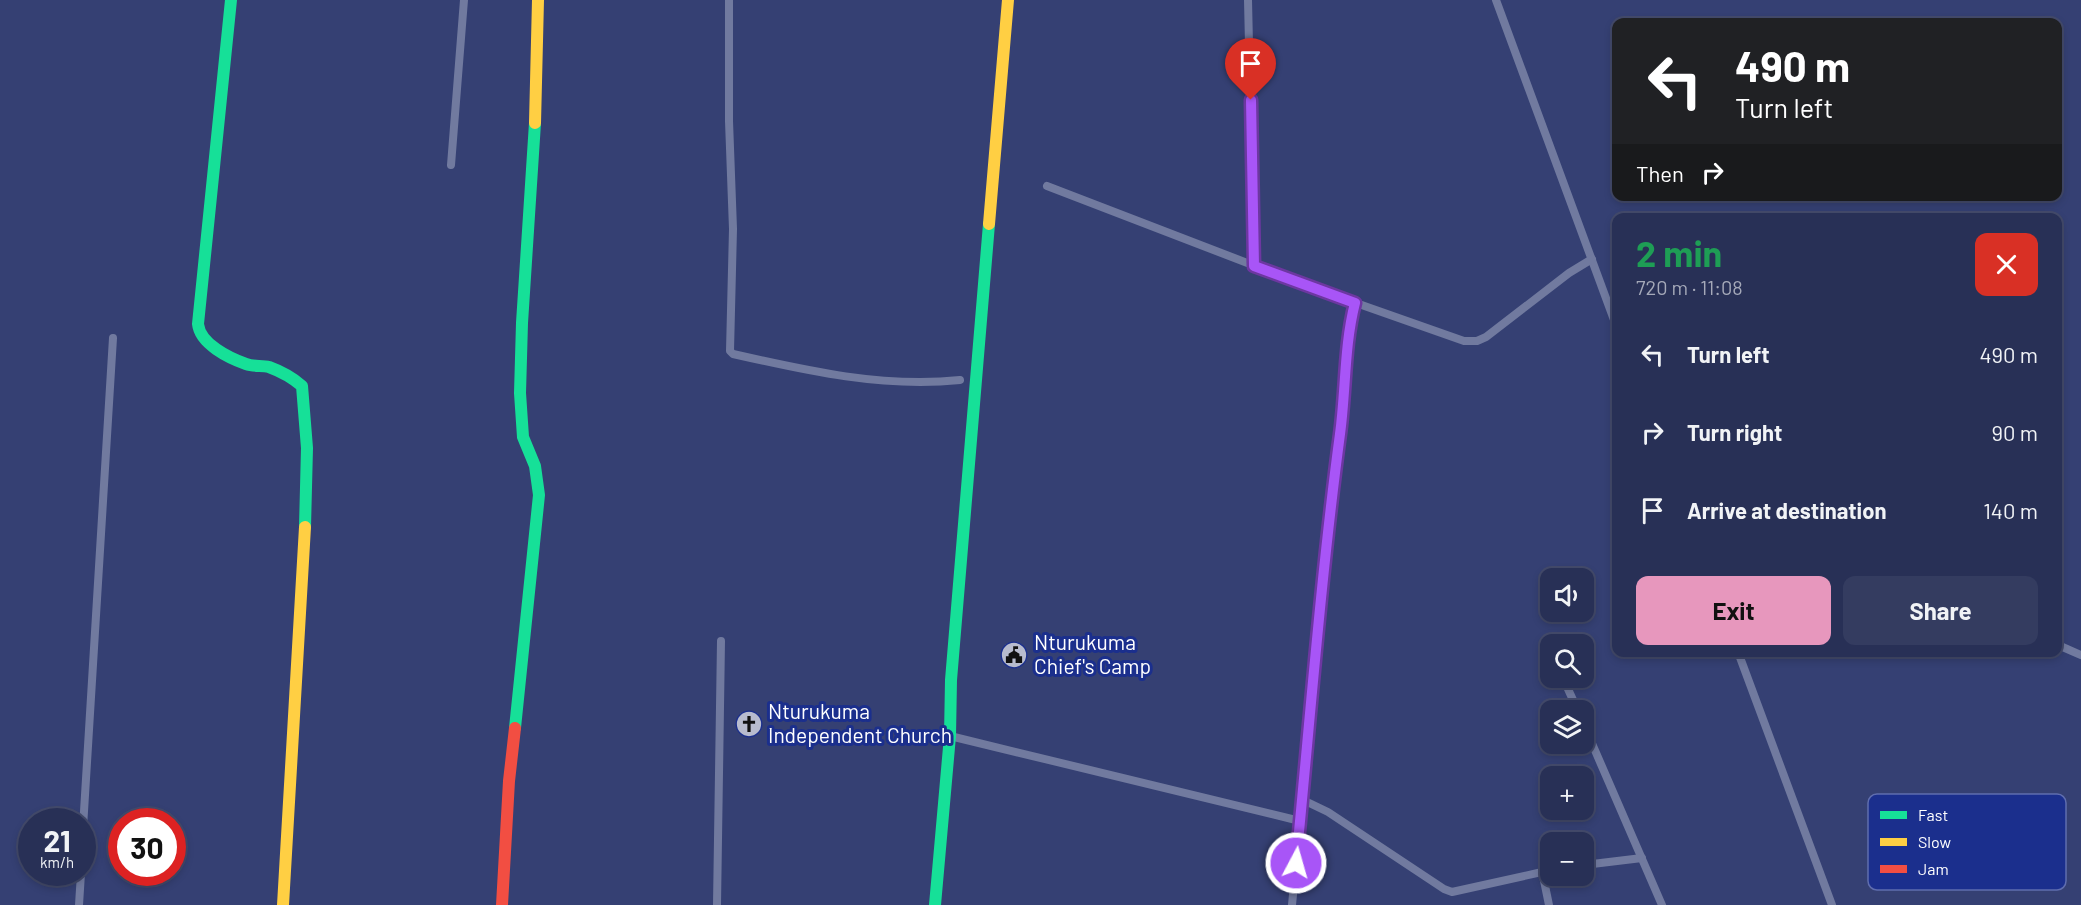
<!DOCTYPE html>
<html lang="en">
<head>
<meta charset="utf-8">
<style>
	body { margin:0; font-family:Barlow,sans-serif; background:#343c60; color:#f1f3f6; height:100vh; display:flex; flex-direction:column; font-size:22px; white-space:nowrap }
	* { box-sizing:border-box; margin:0 }
	p { font-size:20px; color:#a5a9b9 }
	.icon { flex:none; width:33px; height:33px; fill:none; stroke:currentColor; stroke-width:2; stroke-linecap:round; stroke-linejoin:round }
	.map { position:relative; flex:1; overflow:hidden }
	.drawer { position:absolute; left:1612px; top:213px; width:450px; height:444px; display:flex; flex-direction:column; background:#283056; border-radius:12px; box-shadow:0 3px 9px #0003,0 0 0 2px #444b6c }
	.drawer>* { flex:none }
	.banner { position:absolute; left:1612px; top:18px; width:450px; height:183px; border-radius:12px; box-shadow:0 3px 9px #0003,0 0 0 2px #444b6c; background:#202124; color:#fff; overflow:hidden }
	.tools { position:absolute; left:1540px; top:568px; display:grid; gap:12px }
	.tools a { display:grid; place-items:center; width:54px; height:54px; border-radius:12px; background:#283056; box-shadow:0 3px 9px #0003,0 0 0 2px #444b6c; font-size:30px }
	.speed { position:absolute; left:18px; top:808px; display:flex; gap:12px; font-size:30px; font-weight:700; text-align:center }
	.speed>* { display:grid; place-content:center; width:78px; height:78px; border-radius:50%; background:#283056; box-shadow:0 3px 9px #0003,0 0 0 2px #444b6c; line-height:1 }
	.speed small { font-size:15px; font-weight:400 }
	.speed .limit { border:9px solid #d22; background:#fff; color:#111 }
	.pin { position:absolute; display:grid; place-items:center; width:51px; height:51px; color:#fff; margin:-62px -26px; border-radius:50% 50% 50% 0; rotate:-45deg; box-shadow:0 0 6px #0007 }
	.pin .icon { rotate:45deg }
	.me { position:absolute; width:66px; margin:-33px; rotate:6deg; stroke-linejoin:round; filter:drop-shadow(0 0 4px #0008) }
	.turn { display:flex; align-items:center; gap:21px; height:126px; padding:0 24px; font-size:27px }
	.turn .icon { width:78px; height:78px; stroke-width:2.5 }
	.turn b { display:block; font-size:42px; line-height:51px }
	.then { display:flex; align-items:center; height:57px; padding:0 24px; background:#0003; gap:12px; font-size:22px }
	.round { display:grid; place-items:center; flex:none; width:63px; height:63px; border-radius:12px; background:#343c60 }
	.summary { display:flex; align-items:center; justify-content:space-between; height:102px; padding:0 24px }
	h1 { font-size:36px; font-weight:700; line-height:45px; color:#1e9e55 }
	.primary-button { display:flex; gap:12px; margin-top:auto; padding:12px 24px }
	.primary-button a { flex:1; height:69px; border-radius:12px; background:#e797bd; color:#111; font-size:24px; font-weight:700; line-height:69px; text-align:center }
	.primary-button a+a { background:#343c60; color:#f1f3f6 }
	ul { padding:0; list-style:none }
	li { display:flex; align-items:center; gap:18px; height:78px; padding:0 24px }
	li div { flex:1 }
	li b { display:block; font-size:22px }
	li em { font-style:normal }
	.map>svg:first-child { display:block }
	.lines { fill:none; stroke-linecap:round; stroke-linejoin:round }
	.street { stroke:#717a9f; stroke-width:8 }
	.fast { stroke:#16e098; stroke-width:12 }
	.slow { stroke:#ffcf43; stroke-width:12 }
	.jam { stroke:#f24e42; stroke-width:12 }
	.route-casing { stroke:#6d37a1; stroke-width:15 }
	.route { stroke:#a855f7; stroke-width:10 }
	.labels { text-anchor:middle; stroke-width:6; stroke-linejoin:round; paint-order:stroke }
	.poi-label { font-size:21px; fill:#fff; stroke:#1b2f8d; text-anchor:start }
	.key { fill:#1b2f8d; stroke:#5f6daf; stroke-width:1.5 }
	.key-label { font-size:16px; fill:#fff }
</style>
</head>
<body>
<div class="map">
<svg width="2081" height="905" viewBox="0 0 2081 905">
	<rect width="100%" height="100%" fill="#354073"/>
	<g class="lines">
		<g class="street">
			<path d="M729 0V121L733 229 730 351 733 354C808 371 883 388 960 380"/>
			<path d="M1248 0 1254 266"/>
			<path d="M1496 0 1617 328"/>
			<path d="M451 165 464 0"/>
			<path d="M1047 186 1302 284 1464 341H1477L1486 337 1569 273 1592 259"/>
			<path d="M1547 642 1551 650"/>
			<path d="M2058 645 2081 655"/>
			<path d="M1738 652 1832 905"/>
			<path d="M1563 678 1578 711"/>
			<path d="M1584 725 1662 905"/>
			<path d="M950 736 1300 821"/>
			<path d="M1303 800 1328 812 1444 889 1452 892 1551 870"/>
			<path d="M82 844 113 338"/>
			<path d="M1584 865 1642 858"/>
			<path d="M1542 871 1549 905"/>
			<path d="M79 905 81 873"/>
			<path d="M717 905 721 641"/>
			<path d="M1292 905 1331 498 1340 433 1346 356 1355 303"/>
		</g>
		<g class="fast">
			<path d="M231 0 198 324C200 344 229 358 246 364 254 367 262 365 269 367 280 371 294 379 302 386L307 448 305 527"/>
			<path d="M515 728 539 495 535 466 523 437 520 393 522 323 535 123"/>
			<path d="M935 905 950 736 951 680 989 224"/>
		</g>
		<g class="slow">
			<path d="M535 123 538 0"/>
			<path d="M989 224 1008 0"/>
			<path d="M283 905 305 527"/>
		</g>
		<path class="jam" d="M502 905 509 781 515 728"/>
	</g>
	<g class="lines">
		<g class="route-casing">
			<path id="route" d="M1251 100 1254 266 1355 303C1344 346 1346 390 1340 434 1321 576 1310 720 1296 863"/>
		</g>
		<use href="#route" class="route"/>
	</g>
	<defs>
		<g id="civic-disc" transform="scale(1.35)"><circle r="9.5" fill="#b8bcce" stroke="#1b2f8d"/><path d="M-.6-6.5H3V-4.5H.6V-3L4-1V1h2V6H-6V1h2V-1L-.6-3ZM-1.2 2.5V6h2.4V2.5Z" fill="#111"/></g>
		<g id="church-disc" transform="scale(1.35)"><circle r="9.5" fill="#b8bcce" stroke="#1b2f8d"/><path d="M-1.2-6h2.4v3.5h3.3v2.4h-3.3V6h-2.4V-.1h-3.3v-2.4h3.3Z" fill="#111"/></g>
	</defs>
	<g fill-rule="evenodd">
		<use href="#civic-disc" x="1014" y="655"/>
		<use href="#church-disc" x="749" y="724"/>
	</g>
	<g class="labels">
		<g class="poi-label">
			<text x="1034" y="650">Nturukuma<tspan x="1034" dy="24">Chief's Camp</tspan></text>
			<text x="768" y="719">Nturukuma<tspan x="768" dy="24">Independent Church</tspan></text>
		</g>
	</g>
	<rect x="1868" y="794" width="198" height="96" rx="9" class="key"/>
	<rect x="1880" y="811" width="27" height="8" fill="#16e098"/>
	<rect x="1880" y="838" width="27" height="8" fill="#ffcf43"/>
	<rect x="1880" y="865" width="27" height="8" fill="#f24e42"/>
	<g class="key-label">
		<text x="1918" y="821">Fast</text>
		<text x="1918" y="848">Slow</text>
		<text x="1918" y="875">Jam</text>
	</g>
</svg>
<div class="tools">
<a><svg class="icon" aria-label="sound" viewBox="0 0 24 24"><path d="M4 9h4l5-4v14l-5-4H4zM17 9q2 3 0 6"/></svg></a>
<a><svg class="icon" aria-label="search" viewBox="0 0 24 24"><circle cx="10" cy="10" r="6"/><path d="M15 15l6 6"/></svg></a>
<a><svg class="icon" aria-label="layers" viewBox="0 0 24 24"><path d="M12 4l9 5-9 5-9-5zM3 14l9 5 9-5"/></svg></a>
<a>+</a>
<a>−</a>
</div>
<div class="speed"><div>21<small>km/h</small></div><div class="limit">30</div></div>
<div class="pin" style="left:1251px;top:100px;background:#d93025"><svg class="icon" aria-label="arrive" viewBox="0 0 24 24"><path d="M6 21V4h12l-3 4 3 4H6"/></svg></div>
<svg class="me" style="left:1296px;top:863px" viewBox="-20 -20 40 40"><circle r="17" fill="#a855f7" stroke="#fff" stroke-width="3"/><path d="M0-11L8 9 0 5-8 9z" fill="#fff"/></svg>
<div class="banner">
<div class="turn"><svg class="icon" aria-label="left" viewBox="0 0 24 24"><path d="M17 20v-9H6M10 6l-5 5 5 5"/></svg><div><b>490 m</b>Turn left</div></div>
<div class="then">Then<svg class="icon" aria-label="right" viewBox="0 0 24 24"><path d="M7 20v-9h11M14 6l5 5-5 5"/></svg></div>
</div>
<section class="drawer">
<div class="summary"><div><h1>2 min</h1><p>720 m · 11:08</p></div><a class="round" style="background:#d93025;color:#fff"><svg class="icon" aria-label="close" viewBox="0 0 24 24"><path d="M6 6l12 12M18 6L6 18"/></svg></a></div>
<ul>
<li><svg class="icon" aria-label="left" viewBox="0 0 24 24"><path d="M17 20v-9H6M10 6l-5 5 5 5"/></svg><div><b>Turn left</b></div><em>490 m</em></li>
<li><svg class="icon" aria-label="right" viewBox="0 0 24 24"><path d="M7 20v-9h11M14 6l5 5-5 5"/></svg><div><b>Turn right</b></div><em>90 m</em></li>
<li><svg class="icon" aria-label="arrive" viewBox="0 0 24 24"><path d="M6 21V4h12l-3 4 3 4H6"/></svg><div><b>Arrive at destination</b></div><em>140 m</em></li>
</ul>
<div class="primary-button"><a>Exit</a><a>Share</a></div>
</section>
</div>
</body>
</html>
